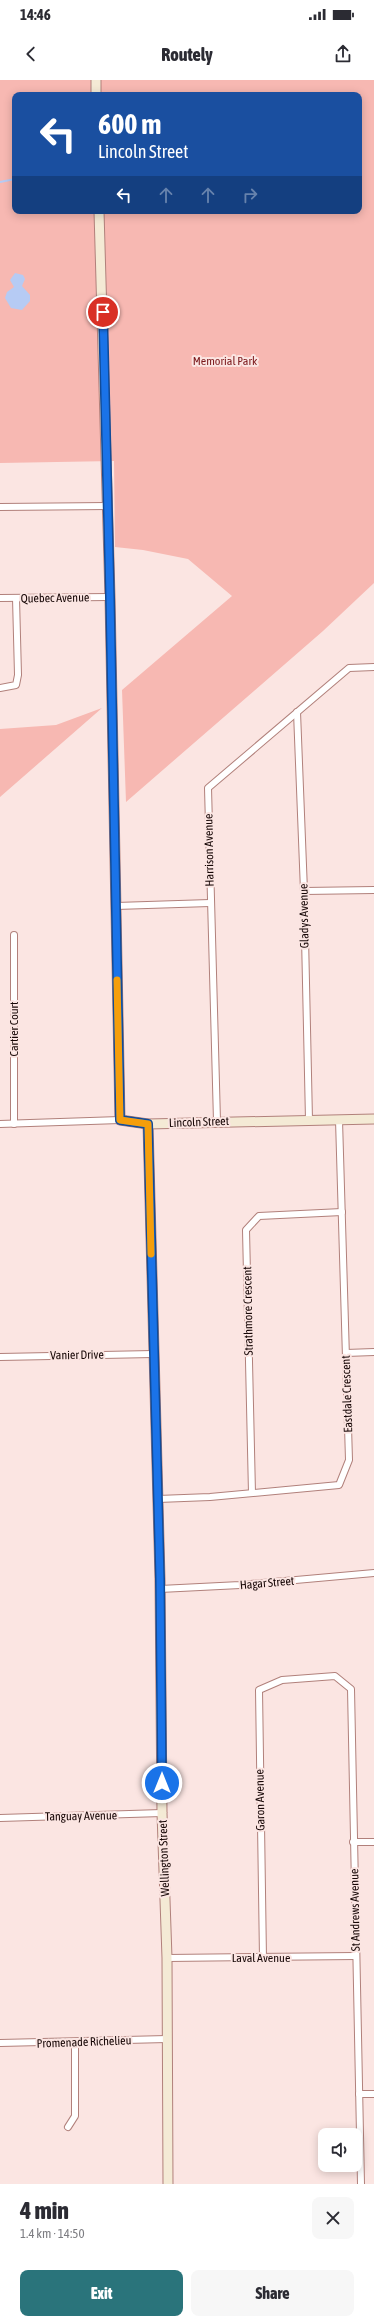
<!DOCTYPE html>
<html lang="en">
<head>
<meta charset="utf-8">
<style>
	body { margin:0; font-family:"Asap Condensed",sans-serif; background:#f7f7f7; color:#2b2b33; height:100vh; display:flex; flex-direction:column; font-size:15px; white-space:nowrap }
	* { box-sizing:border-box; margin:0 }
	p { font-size:13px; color:#7c7c81 }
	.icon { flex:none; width:22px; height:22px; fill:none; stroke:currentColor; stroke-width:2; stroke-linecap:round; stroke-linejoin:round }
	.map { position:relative; height:2104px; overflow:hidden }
	.sheet { display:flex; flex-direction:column; background:#fff; flex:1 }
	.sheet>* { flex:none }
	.banner { position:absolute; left:12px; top:12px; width:350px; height:122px; border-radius:8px; box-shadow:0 2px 10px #0003; background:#1a4fa0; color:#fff; overflow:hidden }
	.fabs { position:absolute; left:318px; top:2048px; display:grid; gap:8px }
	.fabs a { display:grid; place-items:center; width:44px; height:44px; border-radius:8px; background:#fff; box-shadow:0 2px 10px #0003; font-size:20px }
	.pin { position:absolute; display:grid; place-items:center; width:34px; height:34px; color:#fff; margin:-17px; border:2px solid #fff; border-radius:50%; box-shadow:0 1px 4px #0007 }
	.me { position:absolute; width:44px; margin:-22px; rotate:0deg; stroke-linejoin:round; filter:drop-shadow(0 0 3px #0008) }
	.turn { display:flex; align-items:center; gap:14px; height:84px; padding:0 20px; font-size:18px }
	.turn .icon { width:52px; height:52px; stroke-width:2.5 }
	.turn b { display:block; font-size:28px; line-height:34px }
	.lanes { display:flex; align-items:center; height:38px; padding:0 20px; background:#0003; justify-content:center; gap:20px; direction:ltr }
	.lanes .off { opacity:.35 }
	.round { display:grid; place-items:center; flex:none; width:42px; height:42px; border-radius:8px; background:#f7f7f7 }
	.overview { display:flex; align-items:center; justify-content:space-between; height:68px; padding:0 20px }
	h1 { font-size:24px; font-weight:800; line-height:30px }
	.primary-button { display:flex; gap:8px; margin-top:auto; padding:8px 20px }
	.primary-button a { flex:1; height:46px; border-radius:8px; background:#2a747b; color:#fff; font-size:16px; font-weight:800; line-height:46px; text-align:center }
	.primary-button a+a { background:#f7f7f7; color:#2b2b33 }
	.status { display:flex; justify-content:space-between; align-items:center; height:28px; padding:0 20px; background:#fff; direction:ltr }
	.status svg { height:11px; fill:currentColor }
	header { display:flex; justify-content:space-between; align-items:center; height:52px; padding:0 20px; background:#fff; font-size:18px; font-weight:800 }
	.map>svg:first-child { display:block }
	.green { fill:#f7b8b2; fill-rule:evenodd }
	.water { fill:#b6cbf4 }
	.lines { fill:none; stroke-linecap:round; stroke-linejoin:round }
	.stream { stroke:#b6cbf4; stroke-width:2 }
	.street-casing { stroke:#b1807b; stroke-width:8 }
	.secondary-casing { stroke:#b1807b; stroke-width:11 }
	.street { stroke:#fff; stroke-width:6 }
	.secondary { stroke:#f4ead5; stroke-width:9 }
	.route-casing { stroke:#114b97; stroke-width:10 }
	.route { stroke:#1a73e8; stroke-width:7 }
	.slow { stroke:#f59e0b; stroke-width:7 }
	.labels { text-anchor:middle; stroke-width:4; stroke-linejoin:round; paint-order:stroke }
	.park-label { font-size:12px; fill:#7b181b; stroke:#fbe5e2 }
	.street-label { font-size:12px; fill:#160605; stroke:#fbe5e2 }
</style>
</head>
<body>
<div class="status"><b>14:46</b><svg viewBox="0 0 49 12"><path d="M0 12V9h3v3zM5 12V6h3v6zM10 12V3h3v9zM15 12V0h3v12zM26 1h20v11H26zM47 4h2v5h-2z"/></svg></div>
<header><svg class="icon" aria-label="back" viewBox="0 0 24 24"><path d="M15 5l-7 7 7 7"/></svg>Routely<svg class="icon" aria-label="share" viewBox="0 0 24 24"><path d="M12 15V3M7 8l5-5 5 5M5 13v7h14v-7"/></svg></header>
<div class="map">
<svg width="374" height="2104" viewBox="0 0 374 2104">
	<rect width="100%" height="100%" fill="#fbe5e2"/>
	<g class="green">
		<path d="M0 0H374V503L323 551 126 722 122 610 232 516 188 479 143 470 115 467 114 381 0 383ZM15 15H359V131H15Z"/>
		<path d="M102 628 0 717V649L56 645Z"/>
	</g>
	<path class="water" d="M15 193 23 195 25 199 22 206 30 215V221L22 230 11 228 5 218 7 212 14 207 10 200Z"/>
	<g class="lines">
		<path class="stream" d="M0 102 15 99"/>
		<g class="street-casing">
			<g id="street">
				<path d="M0 427 108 426"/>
				<path d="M0 518 110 517"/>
				<path d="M0 608 16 605 18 595 16 518"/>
				<path d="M297 632 304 811 309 1040"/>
				<path d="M304 811 374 810"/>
				<path d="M116 826 210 823"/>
				<path d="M14 855V1044"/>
				<path d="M217 1041 208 708 349 588 374 587"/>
				<path d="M0 1044 120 1040"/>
				<path d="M346 1273 374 1272"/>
				<path d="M0 1277 153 1274"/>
				<path d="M252 1413 246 1150 259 1136 342 1132"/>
				<path d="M158 1419 210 1417 339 1405 349 1380 339 1040"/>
				<path d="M160 1509 240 1505 374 1493"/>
				<path d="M0 1738 162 1733"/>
				<path d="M353 1762H374"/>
				<path d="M167 1878 356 1876"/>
				<path d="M263 1878 259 1610 282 1600 335 1596 351 1609 361 2104"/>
				<path d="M0 1963 167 1959"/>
				<path d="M359 2014H374"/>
				<path d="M68 2047 75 2036V1962"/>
			</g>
		</g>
		<g class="secondary-casing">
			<g id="secondary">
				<path d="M96 0V15"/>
				<path d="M99 131 110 517 120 1040 148 1044 374 1039"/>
				<path d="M148 1044 160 1499 162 1733 167 1878 168 2104"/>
			</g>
		</g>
		<use href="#street" class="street"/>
		<use href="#secondary" class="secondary"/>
	</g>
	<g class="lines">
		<g class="route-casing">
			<path id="route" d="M103 232 110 517 120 1040 148 1044 160 1499 162 1703"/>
		</g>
		<use href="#route" class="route"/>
		<path class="slow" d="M117 900 120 1040 148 1044 151 1174"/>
	</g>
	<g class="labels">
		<g class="park-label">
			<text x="225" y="285">Memorial Park</text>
		</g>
		<g class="street-label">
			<text transform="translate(55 518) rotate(-1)" y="4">Quebec Avenue</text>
			<text transform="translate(209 770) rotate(-91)" y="4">Harrison Avenue</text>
			<text transform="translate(304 836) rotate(-91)" y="4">Gladys Avenue</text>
			<text transform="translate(14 949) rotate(-90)" y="4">Cartier Court</text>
			<text transform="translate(199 1042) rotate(-2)" y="4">Lincoln Street</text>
			<text transform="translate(248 1231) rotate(-91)" y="4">Strathmore Crescent</text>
			<text transform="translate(77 1275) rotate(-1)" y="4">Vanier Drive</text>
			<text transform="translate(347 1314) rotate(-92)" y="4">Eastdale Crescent</text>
			<text transform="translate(267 1503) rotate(-5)" y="4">Hagar Street</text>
			<text transform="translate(260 1720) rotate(-91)" y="4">Garon Avenue</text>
			<text transform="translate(81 1736) rotate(-1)" y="4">Tanguay Avenue</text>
			<text transform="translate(164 1778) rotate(-92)" y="4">Wellington Street</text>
			<text transform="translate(355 1830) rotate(-91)" y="4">St Andrews Avenue</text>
			<text x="261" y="1882">Laval Avenue</text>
			<text transform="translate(84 1962) rotate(-2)" y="4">Promenade Richelieu</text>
		</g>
	</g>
</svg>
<div class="fabs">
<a><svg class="icon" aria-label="sound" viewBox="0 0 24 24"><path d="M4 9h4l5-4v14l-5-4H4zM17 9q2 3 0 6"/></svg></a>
</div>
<div class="pin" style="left:103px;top:232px;background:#d93025"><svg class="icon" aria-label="arrive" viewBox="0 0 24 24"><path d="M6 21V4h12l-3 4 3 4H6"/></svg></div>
<svg class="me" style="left:162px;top:1703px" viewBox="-20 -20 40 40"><circle r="17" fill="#1a73e8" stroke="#fff" stroke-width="3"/><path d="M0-11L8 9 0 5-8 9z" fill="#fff"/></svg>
<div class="banner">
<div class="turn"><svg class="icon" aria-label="left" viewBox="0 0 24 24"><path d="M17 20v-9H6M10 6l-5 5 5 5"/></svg><div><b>600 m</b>Lincoln Street</div></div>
<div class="lanes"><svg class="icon" aria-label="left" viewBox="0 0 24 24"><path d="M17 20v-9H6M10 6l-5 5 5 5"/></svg><svg class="icon off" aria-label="ahead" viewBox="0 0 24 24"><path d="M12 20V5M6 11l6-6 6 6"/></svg><svg class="icon off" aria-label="ahead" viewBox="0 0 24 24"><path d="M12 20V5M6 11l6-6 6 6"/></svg><svg class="icon off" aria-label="right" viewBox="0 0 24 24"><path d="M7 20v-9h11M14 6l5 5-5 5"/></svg></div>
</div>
</div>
<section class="sheet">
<div class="overview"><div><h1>4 min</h1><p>1.4 km · 14:50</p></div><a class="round"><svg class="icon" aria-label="close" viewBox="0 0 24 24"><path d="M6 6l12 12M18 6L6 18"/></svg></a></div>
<div class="primary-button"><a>Exit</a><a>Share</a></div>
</section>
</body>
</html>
